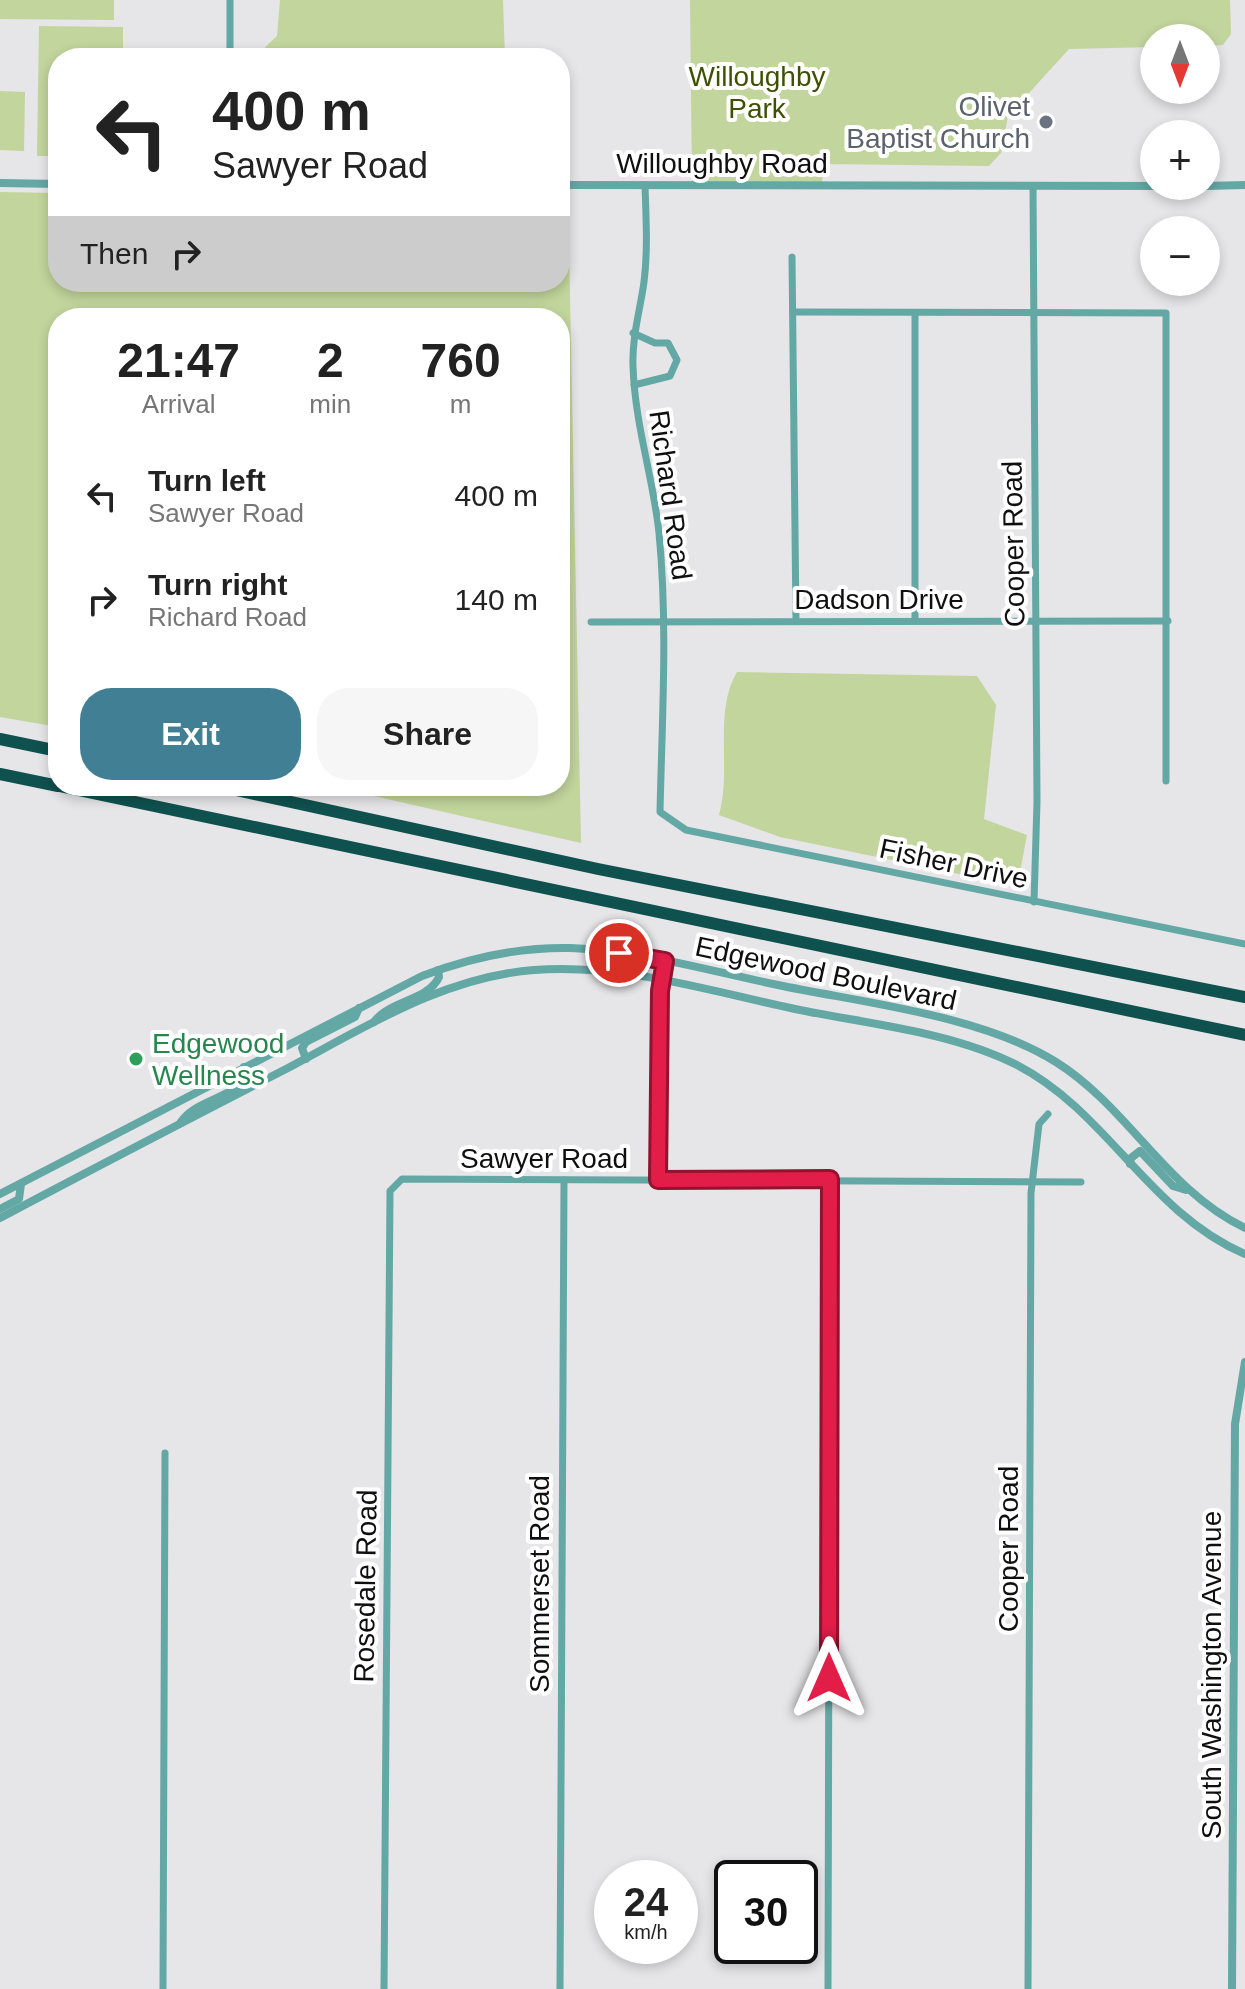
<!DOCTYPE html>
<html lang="en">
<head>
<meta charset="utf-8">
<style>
	body { margin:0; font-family:Helvetica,sans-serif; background:#f6f6f6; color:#222; height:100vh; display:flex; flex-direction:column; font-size:30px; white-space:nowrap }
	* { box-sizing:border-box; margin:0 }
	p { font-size:26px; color:#767676 }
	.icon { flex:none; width:44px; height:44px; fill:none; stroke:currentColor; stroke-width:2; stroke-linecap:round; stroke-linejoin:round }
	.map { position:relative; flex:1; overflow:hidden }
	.sheet { position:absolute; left:48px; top:308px; width:522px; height:488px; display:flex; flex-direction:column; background:#fff; border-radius:32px; box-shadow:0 4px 12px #0003 }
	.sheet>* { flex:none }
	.hud { position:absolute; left:48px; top:48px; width:522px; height:244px; border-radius:32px; box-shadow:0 4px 12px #0003; background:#fff; color:#222; overflow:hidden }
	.needle { width:52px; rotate:180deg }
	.controls { position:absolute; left:1140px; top:24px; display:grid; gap:16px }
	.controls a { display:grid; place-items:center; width:80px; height:80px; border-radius:50%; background:#fff; box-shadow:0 4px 12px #0003; font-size:40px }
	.speed { position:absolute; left:594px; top:1860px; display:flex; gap:16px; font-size:40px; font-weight:700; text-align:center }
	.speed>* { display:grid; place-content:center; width:104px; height:104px; border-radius:50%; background:#fff; box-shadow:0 4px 12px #0003; line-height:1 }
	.speed small { font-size:20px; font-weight:400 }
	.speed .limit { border:4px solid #111; border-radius:12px; background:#fff; color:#111 }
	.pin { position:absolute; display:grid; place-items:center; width:68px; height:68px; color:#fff; margin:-34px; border:4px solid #fff; border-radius:50%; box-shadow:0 2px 8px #0007 }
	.me { position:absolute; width:88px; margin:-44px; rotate:0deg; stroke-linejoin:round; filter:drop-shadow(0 0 6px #0008) }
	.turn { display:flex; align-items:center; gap:28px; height:168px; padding:0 32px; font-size:36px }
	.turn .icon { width:104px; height:104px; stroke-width:2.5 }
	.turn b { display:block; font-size:56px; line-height:68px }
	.then { display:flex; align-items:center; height:76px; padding:0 32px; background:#0003; gap:16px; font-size:30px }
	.eta { display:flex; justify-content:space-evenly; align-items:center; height:136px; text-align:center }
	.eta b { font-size:48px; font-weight:600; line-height:56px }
	.primary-button { display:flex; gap:16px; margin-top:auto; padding:16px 32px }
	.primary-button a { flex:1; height:92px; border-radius:32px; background:#417f94; color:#fff; font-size:32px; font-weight:600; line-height:92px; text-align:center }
	.primary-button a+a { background:#f6f6f6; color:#222 }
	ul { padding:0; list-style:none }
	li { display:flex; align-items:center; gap:24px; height:104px; padding:0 32px }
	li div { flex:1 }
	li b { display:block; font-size:30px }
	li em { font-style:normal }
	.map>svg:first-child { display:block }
	.green { fill:#c2d59c }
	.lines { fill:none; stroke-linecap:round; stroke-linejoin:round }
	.minor { stroke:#63a8a5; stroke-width:7 }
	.tertiary { stroke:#63a8a5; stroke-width:8 }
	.motorway { stroke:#0f514f; stroke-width:12 }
	.route-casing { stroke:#92132f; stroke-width:20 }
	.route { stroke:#e11d48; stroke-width:14 }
	.worship-dot { fill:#6b7280; stroke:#fff; stroke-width:3 }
	.leisure-dot { fill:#2e9e5b; stroke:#fff; stroke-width:3 }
	.labels { text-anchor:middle; stroke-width:8; stroke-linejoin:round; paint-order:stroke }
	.park-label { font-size:28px; fill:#3f5100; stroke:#fff }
	.worship-label { font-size:28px; fill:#5b616d; stroke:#fff; text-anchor:end }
	.street-label { font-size:28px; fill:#0f0f10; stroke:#fff }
	.leisure-label { font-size:28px; fill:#27864d; stroke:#fff; text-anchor:start }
</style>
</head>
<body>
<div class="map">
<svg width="1245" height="1989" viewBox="0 0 1245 1989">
	<rect width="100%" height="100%" fill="#e6e5e8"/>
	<g class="green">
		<path d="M0 0H114V20L0 19Z"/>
		<path d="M280 0H503L505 58H254L277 36Z"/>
		<path d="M690 0H1230L1231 34 1223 45 1206 46V38H1154V47L1069 49 1008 116 1001 153 989 166 823 164 822 184H692Z"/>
		<path d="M39 26 123 27V58H58V156H37Z"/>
		<path d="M0 91 25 92 24 151 0 150Z"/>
		<path d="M0 192 58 193V282H560V196H568L581 843 330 786H560V318H58V727L0 717Z"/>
		<path d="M737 672 977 676 996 705 984 819 1027 835 1018 882 1003 883 780 837 719 815C732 770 713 712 737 672Z"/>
	</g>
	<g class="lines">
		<g class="minor">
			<path d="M230 0V58"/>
			<path d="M645 185C646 218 648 250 644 282 640 311 632 336 633 366 635 426 653 476 659 533 668 626 662 719 660 812L686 830 1245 944"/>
			<path d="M1033 186 1037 802 1034 902"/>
			<path d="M792 257 796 621"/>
			<path d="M793 312 1166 313V781"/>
			<path d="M915 313V621"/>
			<path d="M633 333 655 343H668L677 360 670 376 634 385"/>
			<path d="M591 622 1168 621"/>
			<path d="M658 1180 660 991 665 961"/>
			<path d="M163 1989 165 1453"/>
			<path d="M384 1989 390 1191 402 1179 1081 1182"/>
			<path d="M560 1989 564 1180"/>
			<path d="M828 1989 830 1179"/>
			<path d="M1028 1989 1031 1193 1039 1124 1048 1114"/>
		</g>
		<g class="tertiary">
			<path d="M0 183 58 184"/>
			<path d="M560 185 1172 186"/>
			<path d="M1206 186 1245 185"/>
			<path d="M374 1022C390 1000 428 1001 439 977L438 970"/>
			<path d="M306 1059 302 1048 306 1042 355 1017 359 1008"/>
			<path d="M181 1122C195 1100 234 1099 245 1076L244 1067"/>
			<path d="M1130 1164 1131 1158 1140 1151 1173 1186 1186 1190"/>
			<path d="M0 1194 422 976C469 958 519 947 570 948 639 950 710 971 778 985 864 1003 981 1015 1056 1062 1129 1108 1166 1190 1245 1228"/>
			<path d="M0 1209 19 1199 21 1184"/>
			<path d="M0 1218C94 1168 189 1119 284 1070 364 1028 442 977 534 970 621 963 710 991 795 1009 867 1024 950 1031 1017 1065 1108 1112 1149 1213 1245 1254"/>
			<path d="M1232 1989 1235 1424 1245 1362"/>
		</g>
		<g class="motorway">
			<path d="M0 739 58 751"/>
			<path d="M0 774 58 786"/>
			<path d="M59 786 1245 1035"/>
			<path d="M218 786 598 869 1245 997"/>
		</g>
	</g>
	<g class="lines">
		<g class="route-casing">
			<path id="route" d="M619 953 665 961 660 991 658 1180 830 1179 829 1678"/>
		</g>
		<use href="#route" class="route"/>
	</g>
	<circle class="worship-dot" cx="1046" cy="122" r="8"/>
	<circle class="leisure-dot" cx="136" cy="1059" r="8"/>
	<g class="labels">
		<g class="park-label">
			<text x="757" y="86">Willoughby<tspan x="757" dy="32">Park</tspan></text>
		</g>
		<g class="worship-label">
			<text x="1030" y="116">Olivet<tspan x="1030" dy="32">Baptist Church</tspan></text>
		</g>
		<g class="street-label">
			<text x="722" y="173">Willoughby Road</text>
			<text transform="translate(671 495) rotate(82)" y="10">Richard Road</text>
			<text transform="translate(1013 544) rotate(-91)" y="10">Cooper Road</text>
			<text x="879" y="609">Dadson Drive</text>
			<text transform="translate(954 863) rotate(12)" y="10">Fisher Drive</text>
			<text transform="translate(826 973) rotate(12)" y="10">Edgewood Boulevard</text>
			<text x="544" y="1168">Sawyer Road</text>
			<text transform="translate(1008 1549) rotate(-90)" y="10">Cooper Road</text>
			<text transform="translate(539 1584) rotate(-90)" y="10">Sommerset Road</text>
			<text transform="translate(365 1586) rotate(-89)" y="10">Rosedale Road</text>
			<text transform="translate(1211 1675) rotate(-90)" y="10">South Washington Avenue</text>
		</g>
		<g class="leisure-label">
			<text x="152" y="1053">Edgewood<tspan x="152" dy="32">Wellness</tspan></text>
		</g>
	</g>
</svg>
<div class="controls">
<a><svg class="needle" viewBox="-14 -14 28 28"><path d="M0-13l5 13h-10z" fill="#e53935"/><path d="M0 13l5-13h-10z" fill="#767676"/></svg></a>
<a>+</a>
<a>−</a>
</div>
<div class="speed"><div>24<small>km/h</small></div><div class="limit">30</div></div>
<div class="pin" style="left:619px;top:953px;background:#d93025"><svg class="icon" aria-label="arrive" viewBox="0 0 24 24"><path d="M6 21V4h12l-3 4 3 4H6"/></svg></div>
<svg class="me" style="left:829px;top:1678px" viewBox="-20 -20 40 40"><path d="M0-17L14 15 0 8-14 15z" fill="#e11d48" stroke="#fff" stroke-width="4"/></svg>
<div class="hud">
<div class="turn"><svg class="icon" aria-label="left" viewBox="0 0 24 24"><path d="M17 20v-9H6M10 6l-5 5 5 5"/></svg><div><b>400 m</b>Sawyer Road</div></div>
<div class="then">Then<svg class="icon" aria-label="right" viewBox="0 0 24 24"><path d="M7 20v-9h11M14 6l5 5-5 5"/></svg></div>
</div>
<section class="sheet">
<div class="eta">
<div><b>21:47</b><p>Arrival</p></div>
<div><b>2</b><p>min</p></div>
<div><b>760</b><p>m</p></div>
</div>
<ul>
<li><svg class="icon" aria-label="left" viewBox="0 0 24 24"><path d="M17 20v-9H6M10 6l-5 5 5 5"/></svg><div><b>Turn left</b><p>Sawyer Road</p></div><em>400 m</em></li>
<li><svg class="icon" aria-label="right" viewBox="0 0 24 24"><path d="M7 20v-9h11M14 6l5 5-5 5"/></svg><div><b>Turn right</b><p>Richard Road</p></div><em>140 m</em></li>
</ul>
<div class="primary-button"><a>Exit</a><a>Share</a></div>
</section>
</div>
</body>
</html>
